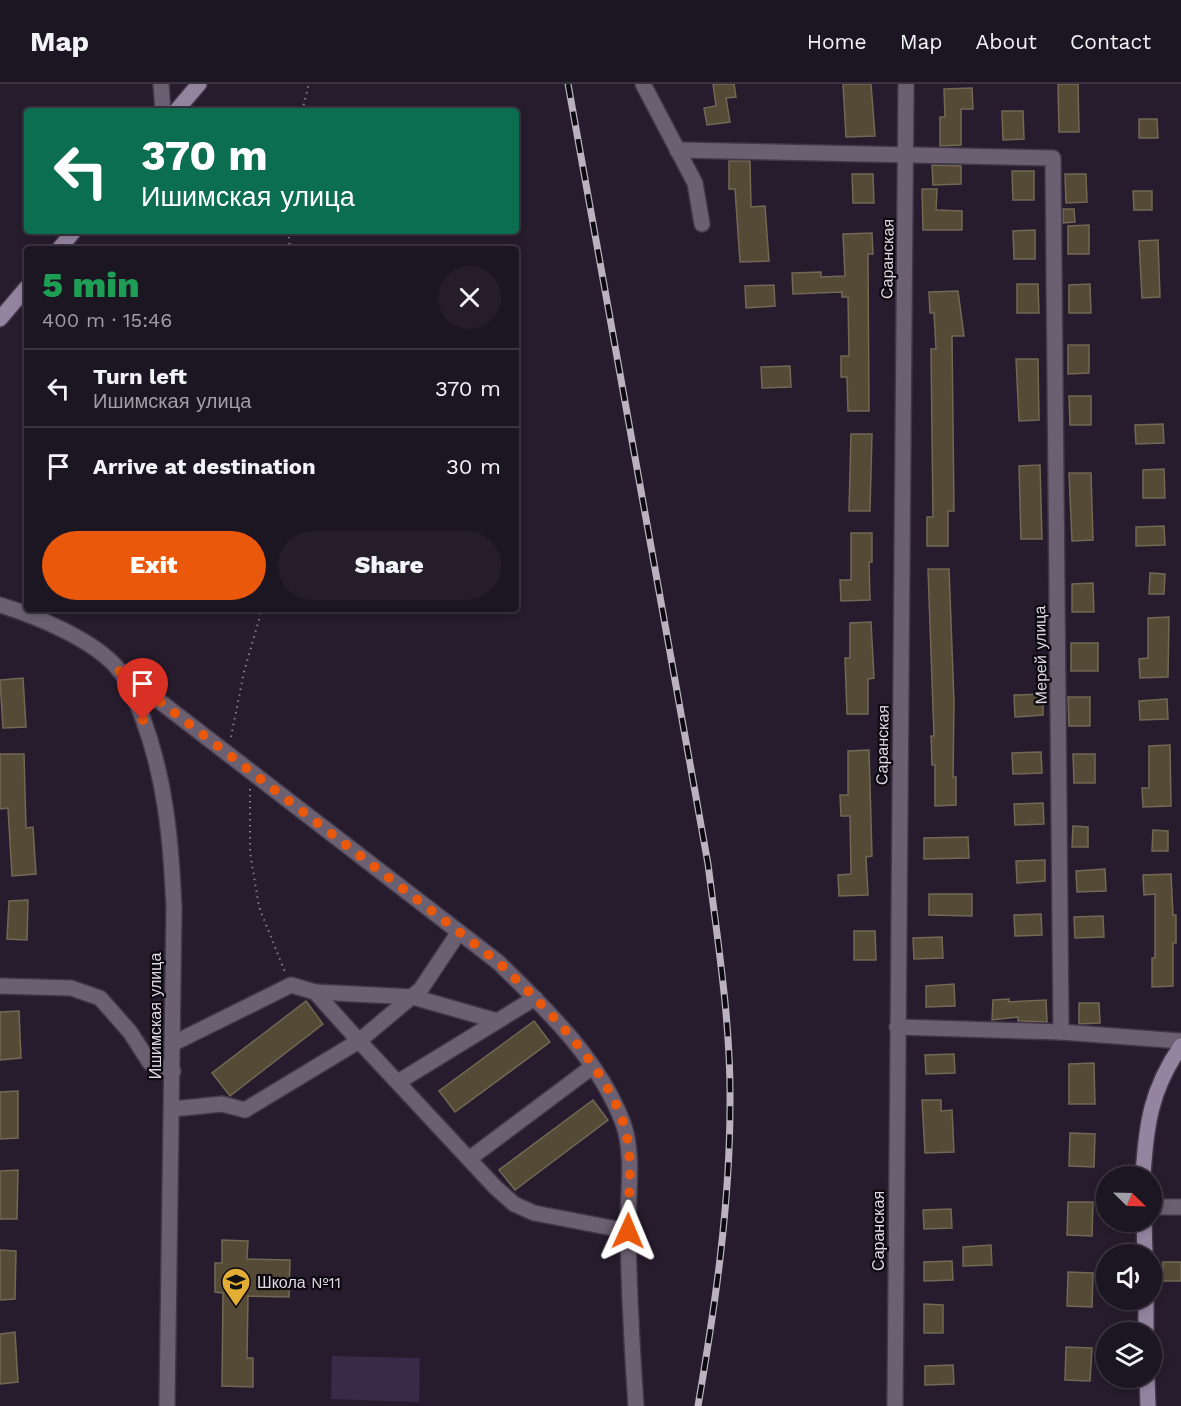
<!DOCTYPE html>
<html lang="en">
<head>
<meta charset="utf-8">
<style>
	body { margin:0; font-family:"Work Sans",sans-serif; background:#251e2a; color:#f1f3f6; height:100vh; display:flex; flex-direction:column; font-size:22px; white-space:nowrap }
	* { box-sizing:border-box; margin:0 }
	p { font-size:20px; color:#a09fa5 }
	.icon { flex:none; width:33px; height:33px; fill:none; stroke:currentColor; stroke-width:2; stroke-linecap:round; stroke-linejoin:round }
	.map { position:relative; flex:1; overflow:hidden }
	.panel { position:absolute; left:24px; top:162px; width:495px; height:366px; display:flex; flex-direction:column; background:#1c1522; border-radius:6px; box-shadow:0 3px 9px #0003,0 0 0 2px #3a3440 }
	.panel>* { flex:none }
	.banner { position:absolute; left:24px; top:24px; width:495px; height:126px; border-radius:6px; box-shadow:0 3px 9px #0003,0 0 0 2px #3a3440; background:#0b6e4f; color:#fff; overflow:hidden }
	.needle { width:39px; rotate:113deg }
	.fabs { position:absolute; left:1096px; top:1082px; display:grid; gap:12px }
	.fabs a { display:grid; place-items:center; width:66px; height:66px; border-radius:50%; background:#1c1522; box-shadow:0 3px 9px #0003,0 0 0 2px #3a3440; font-size:30px }
	.pin { position:absolute; display:grid; place-items:center; width:51px; height:51px; color:#fff; margin:-62px -26px; border-radius:50% 50% 50% 0; rotate:-45deg; box-shadow:0 0 6px #0007 }
	.pin .icon { rotate:45deg }
	.me { position:absolute; width:66px; margin:-33px; rotate:1deg; stroke-linejoin:round; filter:drop-shadow(0 0 4px #0008) }
	.turn { display:flex; align-items:center; gap:21px; height:126px; padding:0 18px; font-size:27px }
	.turn .icon { width:78px; height:78px; stroke-width:2.5 }
	.turn b { display:block; font-size:42px; line-height:51px }
	.round { display:grid; place-items:center; flex:none; width:63px; height:63px; border-radius:32px; background:#251e2a }
	.head { display:flex; align-items:center; justify-content:space-between; height:102px; padding:0 18px }
	h1 { font-size:36px; font-weight:800; line-height:45px; color:#1e9e55 }
	.button { display:flex; gap:12px; margin-top:auto; padding:12px 18px }
	.button a { flex:1; height:69px; border-radius:36px; background:#ea580c; color:#fff; font-size:24px; font-weight:800; line-height:69px; text-align:center }
	.button a+a { background:#251e2a; color:#f1f3f6 }
	ul { padding:0; list-style:none }
	li { display:flex; align-items:center; gap:18px; height:78px; padding:0 18px; border-top:2px solid #3a3440 }
	li div { flex:1 }
	li b { display:block; font-size:22px }
	li em { font-style:normal }
	header { display:flex; align-items:center; gap:36px; box-sizing:border-box; height:84px; padding:0 30px; background:#1c1522; border-bottom:2px solid #3a3440 }
	header strong { font-size:28px }
	nav { display:flex; gap:33px; margin-inline-start:auto; font-size:21px }
	.map>svg:first-child { display:block }
	.green { fill:#3b2a47 }
	.building { fill:#544a36; stroke:#726854; stroke-width:1.5 }
	.lines { fill:none; stroke-linecap:round; stroke-linejoin:round }
	.street-casing { stroke:#403647; stroke-width:18 }
	.secondary-casing { stroke:#403647; stroke-width:18 }
	.path { stroke:#877f8d; stroke-width:2; stroke-dasharray:1.5 4.5; stroke-linecap:butt }
	.street { stroke:#6a6072; stroke-width:15 }
	.secondary { stroke:#9484a0; stroke-width:15 }
	.rail-casing { stroke:#bab3bf; stroke-width:7 }
	.rail { stroke:#0d0910; stroke-width:4.5; stroke-dasharray:14; stroke-linecap:butt }
	.route { stroke:#ea580c; stroke-width:10; stroke-dasharray:0 18 }
	.labels { text-anchor:middle; stroke-width:4.5; stroke-linejoin:round; paint-order:stroke }
	.street-label { font-size:16px; fill:#dfd9e4; stroke:#0d0910 }
	.poi-label { font-size:16px; fill:#dfd9e4; stroke:#0d0910; text-anchor:start }
</style>
</head>
<body>
<header>
<strong>Map</strong>
<nav><a>Home</a><a>Map</a><a>About</a><a>Contact</a></nav>
</header>
<div class="map">
<svg width="1181" height="1322" viewBox="0 0 1181 1322">
	<rect width="100%" height="100%" fill="#261c2d"/>
	<path class="green" d="M332 1272 420 1274 419 1318 331 1315Z"/>
	<g class="building">
		<path d="M713 0H734L736 13 726 14 730 38 707 41 704 24 716 22Z"/>
		<path d="M843 0H871L875 52 846 53Z"/>
		<path d="M1058 0H1078L1079 48H1059Z"/>
		<path d="M972 4 973 25H961V61L940 62V33H945L944 5Z"/>
		<path d="M1002 27H1023L1024 55 1003 56Z"/>
		<path d="M1139 35H1157L1158 54H1139Z"/>
		<path d="M729 77H750L751 123 765 122 769 177 740 178 735 105H729Z"/>
		<path d="M932 81 961 82V100L933 101Z"/>
		<path d="M1012 87H1034V116H1013Z"/>
		<path d="M852 90H873L874 119H853Z"/>
		<path d="M1065 90H1086L1087 118 1066 119Z"/>
		<path d="M922 105H937L936 126 962 127V146H923Z"/>
		<path d="M1133 107H1152V126H1134Z"/>
		<path d="M1063 125H1074L1075 138 1063 139Z"/>
		<path d="M1089 141V170H1068V142Z"/>
		<path d="M1035 146V175H1014L1013 147Z"/>
		<path d="M872 149 873 170H868L869 327H848L847 293H841V272H849L848 213H842V208L793 210 792 189 821 188V193L845 192 843 150Z"/>
		<path d="M1158 156 1160 213 1142 214 1139 157Z"/>
		<path d="M1017 200H1038L1039 229H1017Z"/>
		<path d="M1090 200 1091 229H1069V201Z"/>
		<path d="M774 201 775 222 746 224 745 202Z"/>
		<path d="M958 207 964 252H952L954 427H948V462H927V433H933L931 265H936L934 229H930L929 208Z"/>
		<path d="M1068 261H1089V289L1068 290Z"/>
		<path d="M1016 275H1038L1039 336 1019 337Z"/>
		<path d="M790 282 791 303 762 304 761 283Z"/>
		<path d="M1069 312H1091V341H1070Z"/>
		<path d="M1163 340 1164 359 1136 360 1135 341Z"/>
		<path d="M851 350H872L870 427H849Z"/>
		<path d="M1040 381 1042 455H1021L1019 382Z"/>
		<path d="M1164 385 1165 414H1143V386Z"/>
		<path d="M1069 389H1091L1093 456 1072 457Z"/>
		<path d="M1164 442 1165 461 1136 462V443Z"/>
		<path d="M851 449H872V478H869L870 516 841 517 840 496H851Z"/>
		<path d="M928 485H949L954 618 953 693H956V721L935 722V681H932L931 652H934Z"/>
		<path d="M1150 489 1165 490 1164 510H1149Z"/>
		<path d="M1093 499 1094 528H1072V500Z"/>
		<path d="M1169 533 1168 593 1140 594 1139 575 1148 574V534Z"/>
		<path d="M871 538 874 594 868 595V630H847L845 574H850V539Z"/>
		<rect x="1071" y="559" width="27" height="28"/>
		<path d="M23 594 26 643 3 644 0 596Z"/>
		<path d="M1043 610V631L1015 633 1014 611Z"/>
		<path d="M1068 613H1090V642H1069Z"/>
		<path d="M1167 615 1168 635 1140 636 1139 617Z"/>
		<path d="M1170 661 1171 722 1143 723 1142 704H1149V662Z"/>
		<path d="M869 666 872 772 866 773 868 811 839 812 838 791 851 790 850 732H841L840 711H848V667Z"/>
		<path d="M1041 668 1042 689 1013 690 1012 669Z"/>
		<path d="M0 670H24L26 744 33 743 36 790 12 792 8 724 0 725Z"/>
		<path d="M1073 670H1095V699H1074Z"/>
		<path d="M1043 719 1044 740 1015 741 1014 720Z"/>
		<path d="M1073 742 1088 743V763H1072Z"/>
		<path d="M1153 746 1168 747V767H1152Z"/>
		<path d="M968 753 969 774 924 775V754Z"/>
		<path d="M1045 776V797L1017 799 1016 777Z"/>
		<path d="M1105 785 1106 807 1077 808 1076 787Z"/>
		<path d="M1171 790 1173 831H1176V859H1173V902L1152 903V874H1155V810L1144 811 1143 791Z"/>
		<path d="M929 810H972V832L929 831Z"/>
		<path d="M28 816 27 856 7 855 9 817Z"/>
		<path d="M1041 830 1042 851 1015 852 1014 831Z"/>
		<path d="M1103 832 1104 853 1075 854 1074 833Z"/>
		<path d="M854 847H875L876 876H854Z"/>
		<path d="M942 853 943 874 914 875 913 854Z"/>
		<path d="M954 900 955 922 926 923V902Z"/>
		<path d="M1009 915V918L1046 916 1047 938 1018 937V933L992 936 993 916Z"/>
		<path d="M306 917 323 940 230 1012 212 989Z"/>
		<path d="M1079 919H1099L1100 939 1079 940Z"/>
		<path d="M19 927 21 974 0 976V928Z"/>
		<path d="M534 937 550 958 455 1028 439 1007Z"/>
		<path d="M954 970 955 989 926 990 925 971Z"/>
		<path d="M1094 979 1095 1020H1069V980Z"/>
		<path d="M18 1007V1054L0 1055V1008Z"/>
		<path d="M593 1016 608 1036 515 1106 499 1086Z"/>
		<path d="M922 1016H941V1027L952 1026 954 1068 925 1069Z"/>
		<path d="M1070 1049 1095 1050 1094 1083 1069 1082Z"/>
		<path d="M18 1086 17 1135H0V1087Z"/>
		<path d="M1068 1118H1093L1092 1152 1067 1151Z"/>
		<path d="M951 1125 952 1144 924 1145 923 1126Z"/>
		<path d="M222 1156 248 1157 247 1175 290 1176 289 1213 248 1212 247 1274H253V1303L222 1302 223 1209 215 1208V1179H222Z"/>
		<path d="M991 1161 992 1181 963 1182V1163Z"/>
		<path d="M0 1166 16 1167 15 1215 0 1216Z"/>
		<path d="M952 1177 953 1196 924 1197V1178Z"/>
		<rect x="1163" y="1178" width="18" height="19"/>
		<path d="M1068 1188 1093 1189 1092 1223 1067 1222Z"/>
		<path d="M924 1220 943 1221V1249H924Z"/>
		<path d="M15 1248 18 1298 0 1300V1250Z"/>
		<path d="M1066 1263 1092 1264 1090 1297 1065 1296Z"/>
		<path d="M953 1281 954 1300 925 1301V1282Z"/>
	</g>
	<g class="lines">
		<g class="street-casing">
			<g id="street">
				<path d="M161 0 163 27"/>
				<path d="M643 0 695 99 702 140"/>
				<path d="M677 66 1053 74 1061 948 1181 957"/>
				<path d="M0 521C36 532 95 556 119 586 130 600 137 619 143 635 166 697 171 758 174 824L167 1322"/>
				<path d="M119 586 498 878C546 925 599 975 623 1039 635 1072 627 1114 628 1149 629 1206 632 1264 636 1322"/>
				<path d="M0 902 71 904 100 914 130 948 150 979 173 987"/>
				<path d="M315 908 413 913 497 937"/>
				<path d="M897 943 1061 948"/>
				<path d="M172 960 291 901 315 908 359 957 421 905 459 848"/>
				<path d="M398 998 535 914"/>
				<path d="M173 1025 222 1020 245 1026 359 957 495 1103 514 1120 534 1129 628 1147"/>
				<path d="M469 1075 592 983"/>
				<path d="M1152 1123H1181"/>
				<path d="M895 1322 906 0"/>
			</g>
		</g>
		<g class="secondary-casing">
			<g id="secondary">
				<path d="M176 27 199 0"/>
				<path d="M59 165 74 147"/>
				<path d="M0 235 27 203"/>
				<path d="M1143 1092C1146 1041 1151 1005 1181 962"/>
				<path d="M1144 1137 1145 1170"/>
				<path d="M1146 1215V1248"/>
				<path d="M1147 1293 1148 1322"/>
			</g>
		</g>
		<g class="path">
			<path d="M302 27 309 0"/>
			<path d="M288 147 290 165"/>
			<path d="M231 653 244 588 262 525"/>
			<path d="M250 705V768L259 823 285 888"/>
		</g>
		<use href="#street" class="street"/>
		<use href="#secondary" class="secondary"/>
		<g class="rail-casing">
			<path id="rail" d="M568 0 708 780C718 860 731 940 730 1020 730 1122 715 1222 698 1322"/>
		</g>
		<use href="#rail" class="rail"/>
	</g>
	<g class="lines">
		<path class="route" d="M143 636 119 586 498 878C544 922 604 979 624 1041 634 1074 628 1113 628 1147"/>
	</g>
	<defs>
		<g id="school-pin" transform="scale(1.5)"><path d="M0 17L-7.5 6A9.5 9.5 0 1 1 7.5 6Z" fill="#e2af34" stroke="#0d0910"/><path d="M0-5L7-2L0 1L-7-2ZM-4 1L0 2.5L4 1V4Q0 6-4 4Z" fill="#111"/></g>
	</defs>
	<g fill-rule="evenodd">
		<use href="#school-pin" x="236" y="1198"/>
	</g>
	<g class="labels">
		<g class="street-label">
			<text transform="translate(887 175) rotate(-89)" y="6">Саранская</text>
			<text transform="translate(1040 571) rotate(-91)" y="6">Мерей улица</text>
			<text transform="translate(882 661) rotate(-89)" y="6">Саранская</text>
			<text transform="translate(155 932) rotate(-90)" y="6">Ишимская улица</text>
			<text transform="translate(878 1147) rotate(-90)" y="6">Саранская</text>
		</g>
		<g class="poi-label">
			<text x="257" y="1204">Школа №11</text>
		</g>
	</g>
</svg>
<div class="fabs">
<a><svg class="needle" viewBox="-14 -14 28 28"><path d="M0-13l5 13h-10z" fill="#e53935"/><path d="M0 13l5-13h-10z" fill="#a09fa5"/></svg></a>
<a><svg class="icon" aria-label="sound" viewBox="0 0 24 24"><path d="M4 9h4l5-4v14l-5-4H4zM17 9q2 3 0 6"/></svg></a>
<a><svg class="icon" aria-label="layers" viewBox="0 0 24 24"><path d="M12 4l9 5-9 5-9-5zM3 14l9 5 9-5"/></svg></a>
</div>
<div class="pin" style="left:143px;top:636px;background:#d93025"><svg class="icon" aria-label="arrive" viewBox="0 0 24 24"><path d="M6 21V4h12l-3 4 3 4H6"/></svg></div>
<svg class="me" style="left:628px;top:1147px" viewBox="-20 -20 40 40"><path d="M0-17L14 15 0 8-14 15z" fill="#ea580c" stroke="#fff" stroke-width="4"/></svg>
<div class="banner">
<div class="turn"><svg class="icon" aria-label="left" viewBox="0 0 24 24"><path d="M17 20v-9H6M10 6l-5 5 5 5"/></svg><div><b>370 m</b>Ишимская улица</div></div>
</div>
<section class="panel">
<div class="head"><div><h1>5 min</h1><p>400 m · 15:46</p></div><a class="round"><svg class="icon" aria-label="close" viewBox="0 0 24 24"><path d="M6 6l12 12M18 6L6 18"/></svg></a></div>
<ul>
<li><svg class="icon" aria-label="left" viewBox="0 0 24 24"><path d="M17 20v-9H6M10 6l-5 5 5 5"/></svg><div><b>Turn left</b><p>Ишимская улица</p></div><em>370 m</em></li>
<li><svg class="icon" aria-label="arrive" viewBox="0 0 24 24"><path d="M6 21V4h12l-3 4 3 4H6"/></svg><div><b>Arrive at destination</b></div><em>30 m</em></li>
</ul>
<div class="button"><a>Exit</a><a>Share</a></div>
</section>
</div>
</body>
</html>
